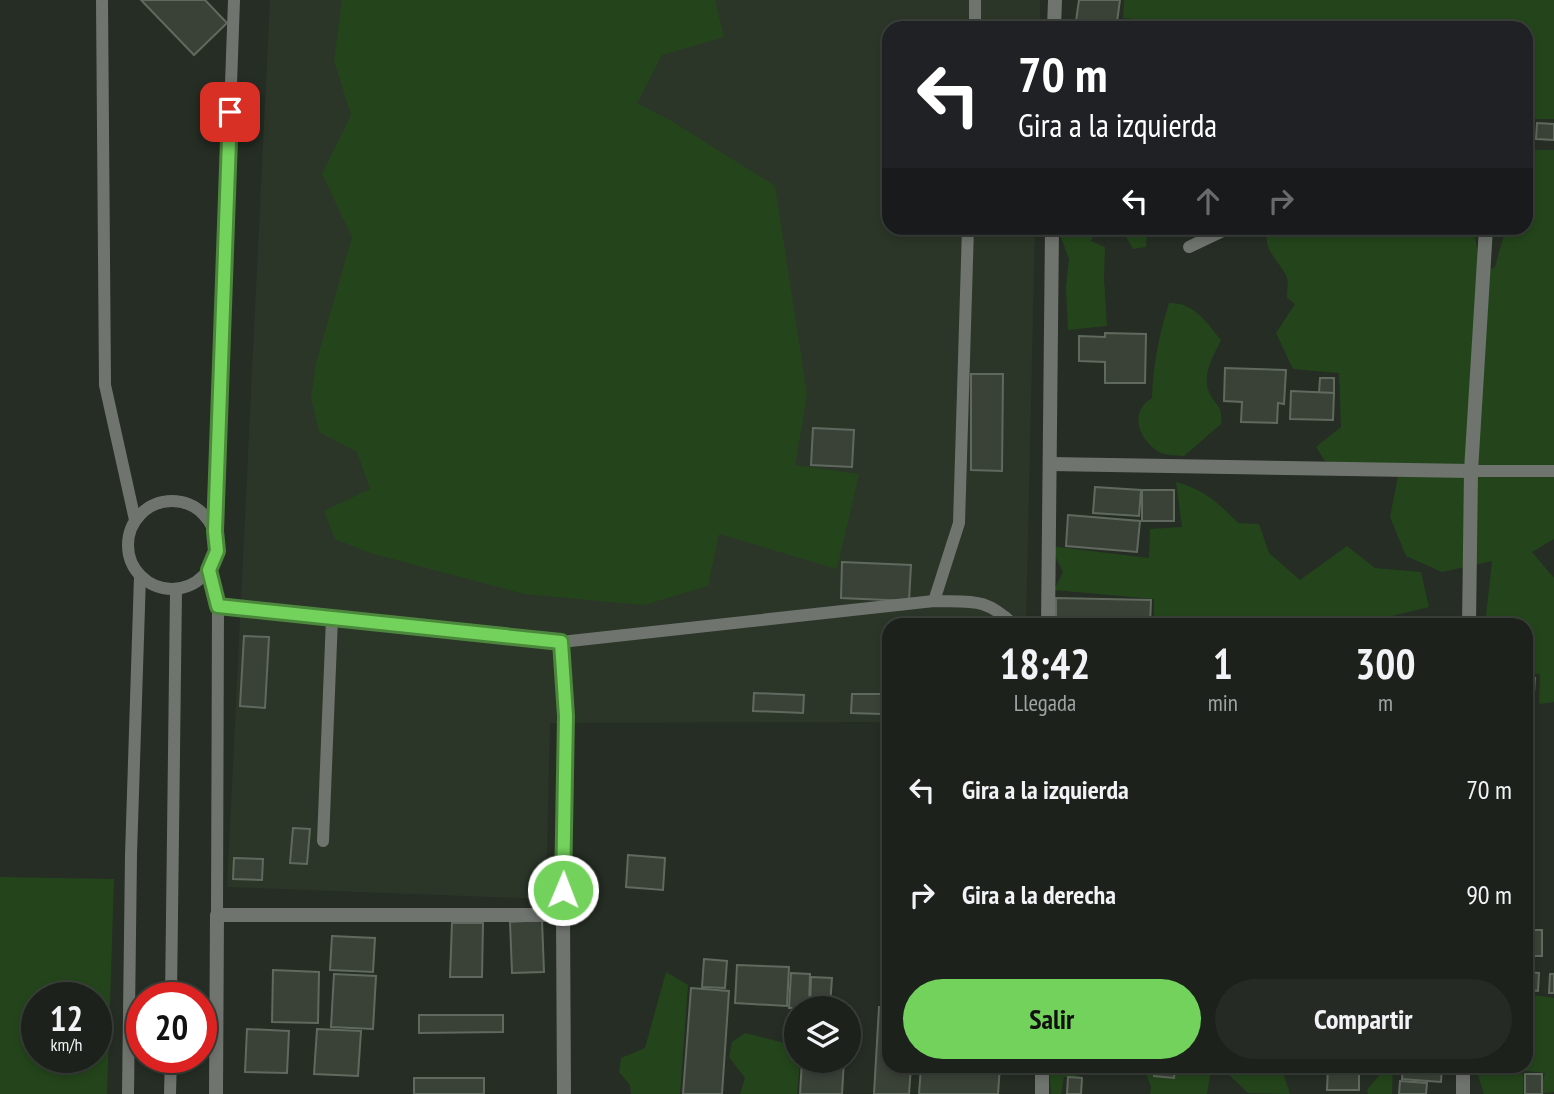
<!DOCTYPE html>
<html lang="es">
<head>
<meta charset="utf-8">
<style>
	body { margin:0; font-family:"PT Sans Narrow",sans-serif; background:#252a24; color:#f1f3f6; height:100vh; display:flex; flex-direction:column; font-size:26px; white-space:nowrap }
	* { box-sizing:border-box; margin:0 }
	p { font-size:23px; color:#a0a4a3 }
	.icon { flex:none; width:38px; height:38px; fill:none; stroke:currentColor; stroke-width:2; stroke-linecap:round; stroke-linejoin:round }
	.map { position:relative; flex:1; overflow:hidden }
	.details { position:absolute; left:882px; top:618px; width:651px; height:455px; display:flex; flex-direction:column; background:#1c221b; border-radius:21px; box-shadow:0 4px 10px #0003,0 0 0 2px #3a3f3a }
	.details>* { flex:none }
	.banner { position:absolute; left:882px; top:21px; width:651px; height:214px; border-radius:21px; box-shadow:0 4px 10px #0003,0 0 0 2px #3a3f3a; background:#202124; color:#fff; overflow:hidden }
	.buttons { position:absolute; left:784px; top:996px; display:grid; gap:14px }
	.buttons a { display:grid; place-items:center; width:77px; height:77px; border-radius:50%; background:#1c221b; box-shadow:0 4px 10px #0003,0 0 0 2px #3a3f3a; font-size:35px }
	.speed { position:absolute; left:21px; top:982px; display:flex; gap:14px; font-size:35px; font-weight:700; text-align:center }
	.speed>* { display:grid; place-content:center; width:91px; height:91px; border-radius:50%; background:#1c221b; box-shadow:0 4px 10px #0003,0 0 0 2px #3a3f3a; line-height:1 }
	.speed small { font-size:18px; font-weight:400 }
	.speed .limit { border:10px solid #d22; background:#fff; color:#111 }
	.pin { position:absolute; display:grid; place-items:center; width:60px; height:60px; color:#fff; margin:-30px; border-radius:14px; box-shadow:0 4px 10px #0006 }
	.me { position:absolute; width:77px; margin:-38px; rotate:1deg; stroke-linejoin:round; filter:drop-shadow(0 0 5px #0008) }
	.turn { display:flex; align-items:center; gap:24px; height:147px; padding:0 21px; font-size:32px }
	.turn .icon { width:91px; height:91px; stroke-width:2.5 }
	.turn b { display:block; font-size:49px; line-height:60px }
	.lanes { display:flex; align-items:center; height:66px; padding:0 21px; background:#0003; justify-content:center; gap:35px; direction:ltr }
	.lanes .off { opacity:.35 }
	.eta { display:flex; justify-content:space-evenly; align-items:center; height:119px; text-align:center }
	.eta b { font-size:42px; font-weight:600; line-height:49px }
	.cta { display:flex; gap:14px; margin-top:auto; padding:14px 21px }
	.cta a { flex:1; height:80px; border-radius:42px; background:#73d25c; color:#111; font-size:28px; font-weight:600; line-height:80px; text-align:center }
	.cta a+a { background:#252a24; color:#f1f3f6 }
	ul { padding:0; list-style:none }
	li { display:flex; align-items:center; gap:21px; height:105px; padding:0 21px }
	li div { flex:1 }
	li b { display:block; font-size:26px }
	li em { font-style:normal }
	.map>svg:first-child { display:block }
	.built { fill:#2b3628 }
	.green { fill:#24451c; fill-rule:evenodd }
	.building { fill:#3a4238; stroke:#60695e; stroke-width:2 }
	.lines { fill:none; stroke-linecap:round; stroke-linejoin:round }
	.lane { stroke:#70746f; stroke-width:12 }
	.street { stroke:#70746f; stroke-width:14 }
	.route-casing { stroke:#4b883c; stroke-width:18 }
	.route { stroke:#73d25c; stroke-width:12 }
</style>
</head>
<body>
<div class="map">
<svg width="1554" height="1094" viewBox="0 0 1554 1094">
	<rect width="100%" height="100%" fill="#252d24"/>
	<path class="built" d="M270 0H1040V28H889V228H1035L1026 625H889V722L550 723 546 899 227 887Z"/>
	<g class="green">
		<path d="M342 0H715L724 37 662 55 637 103 673 122 775 186 807 394 795 465 859 474 837 569 719 534 708 586 644 605 524 594 370 553 335 539 324 511 370 489 357 452 319 432 311 398 316 363 352 237 322 174 351 115 334 60Z"/>
		<path d="M1124 0H1554V119H1526V28H1134L1135 19 1123 18Z"/>
		<path d="M1526 146 1536 150H1554V539L1532 552 1554 578V702L1539 704 1540 674 1526 673V625H1485L1492 561 1442 572 1406 556 1390 517 1398 476 1325 461 1316 447 1341 427 1339 373 1293 369 1276 333 1295 304 1287 298C1287 291 1289 281 1286 275 1278 260 1259 246 1270 228H1456L1475 237 1482 273 1495 267 1506 228H1526Z"/>
		<path d="M1061 228H1097L1091 241 1105 247 1104 278 1107 326 1068 330 1066 287 1069 259 1060 235Z"/>
		<path d="M1121 228H1150L1147 232 1146 247 1133 249Z"/>
		<path d="M1169 303C1194 302 1207 323 1221 340 1214 355 1203 372 1208 389 1212 404 1224 404 1221 424L1184 456C1175 455 1163 456 1156 450 1137 436 1130 411 1152 398 1153 364 1159 335 1169 303Z"/>
		<path d="M1176 482C1203 489 1219 503 1238 523L1259 524 1269 553 1300 580 1347 546 1375 568 1421 572 1429 607 1384 618 1387 625H1154V599L1054 590 1063 572 1050 546 1149 558 1150 529 1182 527Z"/>
		<path d="M0 877 114 879 107 1094H0ZM37 998H96V1057H37Z"/>
		<path d="M666 972 688 985 680 1094H631L630 1085 619 1072 621 1058 645 1048Z"/>
		<path d="M1526 994 1554 998V1092L1539 1094 1545 1073 1527 1071 1535 1013 1526 1008Z"/>
		<path d="M745 1033 796 1046V1060L800 1061 797 1094H740L745 1078 729 1057 732 1042Z"/>
		<path d="M1049 1066H1069L1068 1073 1082 1077H1064L1061 1094H1051Z"/>
		<path d="M1126 1066H1281L1290 1094 1248 1093 1225 1071 1211 1070 1207 1094H1150L1151 1087 1146 1073 1128 1071Z"/>
		<path d="M1376 1066H1393L1392 1094H1368L1367 1090 1382 1072Z"/>
		<path d="M1498 1066 1501 1069 1523 1074V1094H1484L1475 1066Z"/>
	</g>
	<g class="building">
		<path d="M141 0H205L227 23 194 55Z"/>
		<path d="M1079 0H1120L1117 22 1129 24V28H1075Z"/>
		<path d="M1537 123 1554 124V140L1536 139Z"/>
		<path d="M1105 333 1146 334 1145 383H1105V362L1079 361V336L1105 337Z"/>
		<path d="M1225 368 1286 370 1284 404 1278 403 1277 423 1241 422 1242 402 1224 401Z"/>
		<path d="M971 374H1003L1002 471 971 470Z"/>
		<path d="M1320 378H1334V393H1319Z"/>
		<path d="M1291 391 1334 393 1333 420 1290 419Z"/>
		<path d="M813 428 854 430 852 467 811 465Z"/>
		<path d="M1095 487 1141 490 1139 516 1093 513Z"/>
		<rect x="1142" y="490" width="32" height="31"/>
		<path d="M1068 515 1140 521 1137 552 1066 546Z"/>
		<path d="M842 562 911 565 909 601 841 598Z"/>
		<path d="M1056 598 1151 600 1150 625H1056Z"/>
		<path d="M244 636 269 637 265 708 240 706Z"/>
		<path d="M1526 678H1535L1534 693H1526Z"/>
		<path d="M754 693 804 695 803 713 753 711Z"/>
		<path d="M852 694H882V714L851 713Z"/>
		<path d="M293 828 310 829 307 864 290 863Z"/>
		<path d="M628 855 665 858 663 890 626 887Z"/>
		<path d="M234 858 263 859 262 880 233 879Z"/>
		<path d="M542 920 544 972 512 973 510 922Z"/>
		<path d="M452 923H483L482 977H450Z"/>
		<rect x="1526" y="930" width="16" height="26"/>
		<path d="M332 936 375 938 373 972 330 970Z"/>
		<path d="M704 959 727 961 725 988 702 987Z"/>
		<path d="M737 965 789 967 787 1006 735 1003Z"/>
		<path d="M273 970 319 972 318 1023 272 1022Z"/>
		<path d="M1526 972 1539 973 1538 991 1526 990Z"/>
		<path d="M791 973 810 974 809 1008H789Z"/>
		<path d="M334 974 376 976 373 1029 331 1027Z"/>
		<path d="M1550 974H1554V993H1549Z"/>
		<path d="M811 977 832 978 830 1006 810 1005Z"/>
		<path d="M691 988 729 991 722 1094H683Z"/>
		<path d="M879 1007 889 1008V1066H911L909 1094H874Z"/>
		<path d="M419 1015H503V1032L419 1033Z"/>
		<path d="M247 1029 289 1031 287 1073 245 1072Z"/>
		<path d="M317 1029 361 1031 358 1076 314 1074Z"/>
		<path d="M1526 1036 1530 1037 1526 1069 1504 1066H1526Z"/>
		<path d="M802 1060H844L842 1094H800Z"/>
		<path d="M921 1066H1000L998 1094H919Z"/>
		<path d="M1154 1066H1175L1174 1078 1154 1076Z"/>
		<path d="M1328 1066H1359V1090H1327Z"/>
		<path d="M1403 1066H1442L1441 1082 1402 1079Z"/>
		<rect x="1525" y="1074" width="17" height="20"/>
		<path d="M1068 1077 1082 1078 1081 1094H1067Z"/>
		<rect x="414" y="1078" width="70" height="16"/>
		<path d="M1400 1081 1427 1083 1426 1094H1399Z"/>
	</g>
	<g class="lines">
		<g class="lane">
			<path d="M102 0 105 385 135 520"/>
			<path d="M975 28V0"/>
			<path d="M1189 247 1229 228"/>
			<path d="M1471 471H1554"/>
			<circle cx="172" cy="545" r="44"/>
			<path d="M215 531 234 0"/>
			<path d="M209 570 218 606 217 915"/>
			<path d="M934 601 959 523 968 228"/>
			<path d="M218 606 561 642 934 601C973 602 985 597 1014 625"/>
			<path d="M561 642 567 716 563 915"/>
			<path d="M323 841 332 618"/>
			<path d="M171 998 176 590"/>
			<path d="M128 1094 131 855 140 576"/>
			<path d="M170 1094 171 1057"/>
		</g>
		<g class="street">
			<path d="M1054 28 1055 0"/>
			<path d="M1050 464 1471 471"/>
			<path d="M1048 625 1052 228"/>
			<path d="M1469 625 1471 471 1486 228"/>
			<path d="M216 1094 217 915H563L564 1094"/>
			<path d="M1042 1094V1066"/>
			<path d="M1463 1094V1066"/>
		</g>
	</g>
	<g class="lines">
		<g class="route-casing">
			<path id="route" d="M230 112 215 531 217 551 209 570 218 606 561 642 566 716 563 890"/>
		</g>
		<use href="#route" class="route"/>
	</g>
</svg>
<div class="buttons">
<a><svg class="icon" aria-label="layers" viewBox="0 0 24 24"><path d="M12 4l9 5-9 5-9-5zM3 14l9 5 9-5"/></svg></a>
</div>
<div class="speed"><div>12<small>km/h</small></div><div class="limit">20</div></div>
<div class="pin" style="left:230px;top:112px;background:#d93025"><svg class="icon" aria-label="arrive" viewBox="0 0 24 24"><path d="M6 21V4h12l-3 4 3 4H6"/></svg></div>
<svg class="me" style="left:563px;top:890px" viewBox="-20 -20 40 40"><circle r="17" fill="#73d25c" stroke="#fff" stroke-width="3"/><path d="M0-11L8 9 0 5-8 9z" fill="#fff"/></svg>
<div class="banner">
<div class="turn"><svg class="icon" aria-label="left" viewBox="0 0 24 24"><path d="M17 20v-9H6M10 6l-5 5 5 5"/></svg><div><b>70 m</b>Gira a la izquierda</div></div>
<div class="lanes"><svg class="icon" aria-label="left" viewBox="0 0 24 24"><path d="M17 20v-9H6M10 6l-5 5 5 5"/></svg><svg class="icon off" aria-label="ahead" viewBox="0 0 24 24"><path d="M12 20V5M6 11l6-6 6 6"/></svg><svg class="icon off" aria-label="right" viewBox="0 0 24 24"><path d="M7 20v-9h11M14 6l5 5-5 5"/></svg></div>
</div>
<section class="details">
<div class="eta">
<div><b>18:42</b><p>Llegada</p></div>
<div><b>1</b><p>min</p></div>
<div><b>300</b><p>m</p></div>
</div>
<ul>
<li><svg class="icon" aria-label="left" viewBox="0 0 24 24"><path d="M17 20v-9H6M10 6l-5 5 5 5"/></svg><div><b>Gira a la izquierda</b></div><em>70 m</em></li>
<li><svg class="icon" aria-label="right" viewBox="0 0 24 24"><path d="M7 20v-9h11M14 6l5 5-5 5"/></svg><div><b>Gira a la derecha</b></div><em>90 m</em></li>
</ul>
<div class="cta"><a>Salir</a><a>Compartir</a></div>
</section>
</div>
</body>
</html>
